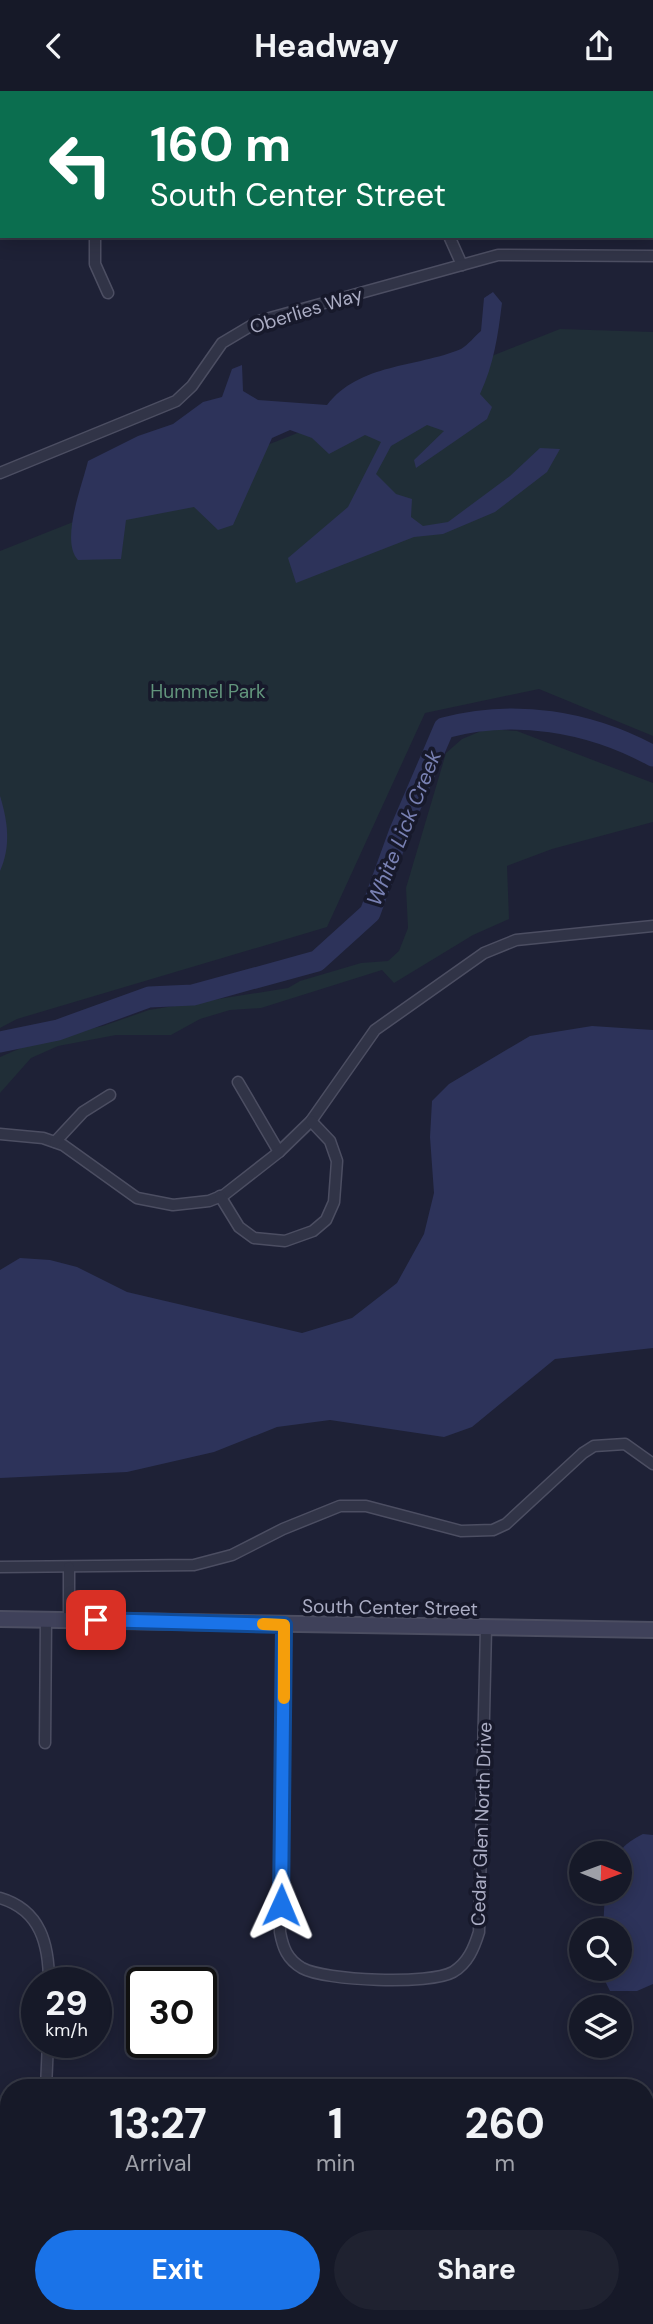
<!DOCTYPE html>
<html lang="en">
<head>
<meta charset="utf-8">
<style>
	body { margin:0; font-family:"DM Sans",sans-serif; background:#1f2230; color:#f1f3f6; height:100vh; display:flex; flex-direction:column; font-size:26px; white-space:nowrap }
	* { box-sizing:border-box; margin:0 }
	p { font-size:23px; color:#9ea0a8 }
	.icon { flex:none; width:38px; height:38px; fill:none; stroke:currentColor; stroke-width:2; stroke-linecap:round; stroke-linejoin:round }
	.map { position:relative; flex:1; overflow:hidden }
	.side { position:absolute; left:0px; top:1988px; width:654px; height:245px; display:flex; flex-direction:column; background:#161928; border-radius:28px 28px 0 0; box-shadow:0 4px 18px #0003,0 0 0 2px #353845 }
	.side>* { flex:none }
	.hud { position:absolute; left:0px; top:0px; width:654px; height:147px; box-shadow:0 4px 18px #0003,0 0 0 2px #353845; background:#0b6e4f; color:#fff; overflow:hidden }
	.needle { width:46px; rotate:91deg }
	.controls { position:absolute; left:569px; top:1750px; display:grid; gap:14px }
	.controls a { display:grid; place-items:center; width:63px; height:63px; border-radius:50%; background:#161928; box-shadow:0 4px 18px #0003,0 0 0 2px #353845; font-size:35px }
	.speed { position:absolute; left:21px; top:1876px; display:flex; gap:14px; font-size:35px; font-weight:700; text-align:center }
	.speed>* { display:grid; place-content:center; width:91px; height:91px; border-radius:50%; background:#161928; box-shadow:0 4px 18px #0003,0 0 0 2px #353845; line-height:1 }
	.speed small { font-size:18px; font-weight:400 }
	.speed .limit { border:4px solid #111; border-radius:10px; background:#fff; color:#111 }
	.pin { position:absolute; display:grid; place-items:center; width:60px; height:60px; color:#fff; margin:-30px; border-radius:14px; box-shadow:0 4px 10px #0006 }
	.me { position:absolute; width:77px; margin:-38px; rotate:1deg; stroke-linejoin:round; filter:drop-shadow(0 0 5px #0008) }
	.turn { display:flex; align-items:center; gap:24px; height:147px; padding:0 35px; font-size:32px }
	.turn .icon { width:91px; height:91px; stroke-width:2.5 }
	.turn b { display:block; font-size:49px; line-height:60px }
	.eta { display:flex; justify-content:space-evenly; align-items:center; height:119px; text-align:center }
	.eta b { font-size:42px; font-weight:700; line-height:49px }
	.action { display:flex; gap:14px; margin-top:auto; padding:14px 35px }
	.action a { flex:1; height:80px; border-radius:42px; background:#1a73e8; color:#fff; font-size:28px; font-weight:700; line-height:80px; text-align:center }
	.action a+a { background:#1f2230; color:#f1f3f6 }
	header { display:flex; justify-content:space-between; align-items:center; height:91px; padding:0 35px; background:#161928; font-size:32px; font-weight:700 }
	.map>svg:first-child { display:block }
	.green { fill:#202e37 }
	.water { fill:#2d335a }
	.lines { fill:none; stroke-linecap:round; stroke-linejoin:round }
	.river { stroke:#2d335a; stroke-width:21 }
	.minor-casing { stroke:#4c4e62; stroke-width:13 }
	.secondary-casing { stroke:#4c4e62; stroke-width:18 }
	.minor { stroke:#313447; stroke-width:10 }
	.secondary { stroke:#3f415a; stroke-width:14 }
	.route-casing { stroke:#114b97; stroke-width:18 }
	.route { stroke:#1a73e8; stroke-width:12 }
	.slow { stroke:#f59e0b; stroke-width:12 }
	.labels { text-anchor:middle; stroke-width:7; stroke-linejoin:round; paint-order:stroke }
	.street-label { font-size:19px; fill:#abadc4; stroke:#17192b }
	.park-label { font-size:19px; fill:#62957c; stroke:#17192b }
	.water-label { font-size:21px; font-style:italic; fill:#7981b3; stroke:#17192b }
</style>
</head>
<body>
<header><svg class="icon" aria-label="back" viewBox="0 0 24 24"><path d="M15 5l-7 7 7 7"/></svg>Headway<svg class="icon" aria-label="share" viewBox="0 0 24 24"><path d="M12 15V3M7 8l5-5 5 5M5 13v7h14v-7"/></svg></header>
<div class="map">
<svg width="653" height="2233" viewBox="0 0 653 2233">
	<rect width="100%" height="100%" fill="#1e2136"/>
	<g class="green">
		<path d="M560 238 653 241V645L539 598 425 622 327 836 17 928 0 937V460Z"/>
		<path d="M486 638 517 640 653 692V731L552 758 507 775 509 828 473 844 394 892 382 879 261 917 230 919 200 928 171 944H116L58 955 31 967 0 1002V966L42 948 103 935 149 919 288 897 300 890 361 872 388 870 399 860 408 837 406 797 446 662 462 648Z"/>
	</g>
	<g class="water">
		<path d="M493 201 502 212C498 244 494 273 480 303L492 316 487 328 416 377 414 369 444 340 427 334 391 355 376 383 396 403 412 408 411 426 423 435 448 431 510 385 540 357 560 358 547 381 495 421 443 443 414 446 296 492 288 467 348 416 381 351 365 344 329 363 312 347 290 339 272 347 233 434 218 439 194 416 126 429 121 468 78 469C60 450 82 395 88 370L138 345 173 333 203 311 222 306 232 278 242 274 243 300 258 309 327 314C360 272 415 277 461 258 468 254 475 245 481 240L484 207Z"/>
		<path d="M0 705C8 731 11 755 0 780Z"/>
		<path d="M592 935 653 939V1257L555 1268 472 1336 444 1346 330 1329 277 1336 214 1361 127 1381 0 1387V1179L20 1167 50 1169 77 1176 127 1201 302 1242 352 1227 397 1192 424 1143 434 1102 430 1046 432 1010 449 993 530 945Z"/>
		<path d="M643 1743 653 1744V1893L637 1900H610L599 1878H620V1839H603L605 1801H620C620 1766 610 1760 643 1743Z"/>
	</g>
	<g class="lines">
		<path class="river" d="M0 951 58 939 149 906 193 904 317 870 370 822 399 742 444 637C514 618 589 630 653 665"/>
		<g class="minor-casing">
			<g id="minor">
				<path d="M157 2V0"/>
				<path d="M611 2 621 0"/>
				<path d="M0 73H2"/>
				<path d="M95 145V173L108 202"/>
				<path d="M449 145 462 174"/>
				<path d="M0 382 176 310 192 295 222 252 259 230 498 164 653 165"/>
				<path d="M238 991 279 1061"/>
				<path d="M0 1043 43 1047 63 1054 137 1107 173 1114 209 1110 224 1104 279 1061 311 1030 375 939 484 862 516 849 653 835"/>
				<path d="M55 1051 83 1021 110 1004"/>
				<path d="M220 1105 239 1136 254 1147 285 1150 313 1140 326 1129 334 1111 337 1070 330 1050 311 1030"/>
				<path d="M0 1476 194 1474 232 1464 283 1438 340 1415H366L461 1440 493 1439 506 1433 583 1362 594 1355 625 1353 653 1373"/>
				<path d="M69 1528V1476"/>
				<path d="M284 1534 280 1841C283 1857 287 1868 302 1877 325 1890 430 1894 453 1881 468 1872 474 1857 479 1841L486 1537"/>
				<path d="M45 1652 46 1528"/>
				<path d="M0 1807C41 1819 49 1854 49 1892"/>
				<path d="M46 1997 48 1951"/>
				<path d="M0 2060H9"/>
				<path d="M646 2155H653"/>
				<path d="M40 2233V2224"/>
				<path d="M293 2233V2224"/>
			</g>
		</g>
		<g class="secondary-casing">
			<path id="secondary" d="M0 1528 653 1539"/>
		</g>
		<use href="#minor" class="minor"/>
		<use href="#secondary" class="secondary"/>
	</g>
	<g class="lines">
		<g class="route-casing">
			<path id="route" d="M96 1529 284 1534 281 1814"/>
		</g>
		<use href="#route" class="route"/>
		<path class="slow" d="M263 1533 284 1534V1607"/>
	</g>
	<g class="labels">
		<g class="street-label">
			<text transform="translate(306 219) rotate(-17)" y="7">Oberlies Way</text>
			<text transform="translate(390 1516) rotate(1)" y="7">South Center Street</text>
			<text transform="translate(481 1733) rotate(-88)" y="7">Cedar Glen North Drive</text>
		</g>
		<g class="park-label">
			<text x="208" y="607">Hummel Park</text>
		</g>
		<g class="water-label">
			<text transform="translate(404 737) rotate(-68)" y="7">White Lick Creek</text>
		</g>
	</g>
</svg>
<div class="controls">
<a><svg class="needle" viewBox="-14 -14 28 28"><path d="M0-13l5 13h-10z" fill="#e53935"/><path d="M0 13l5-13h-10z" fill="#9ea0a8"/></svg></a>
<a><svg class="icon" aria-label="search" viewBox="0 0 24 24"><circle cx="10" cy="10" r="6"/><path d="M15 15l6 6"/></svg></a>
<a><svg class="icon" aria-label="layers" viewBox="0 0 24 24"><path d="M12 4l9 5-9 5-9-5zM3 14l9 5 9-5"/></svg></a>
</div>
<div class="speed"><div>29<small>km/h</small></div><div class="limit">30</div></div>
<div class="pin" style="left:96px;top:1529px;background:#d93025"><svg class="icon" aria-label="arrive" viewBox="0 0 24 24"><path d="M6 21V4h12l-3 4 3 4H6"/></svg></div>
<svg class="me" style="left:281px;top:1814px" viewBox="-20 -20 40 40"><path d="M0-17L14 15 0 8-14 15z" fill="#1a73e8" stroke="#fff" stroke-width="4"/></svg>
<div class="hud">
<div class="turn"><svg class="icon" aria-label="left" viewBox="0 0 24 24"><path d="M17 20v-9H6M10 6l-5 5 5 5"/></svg><div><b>160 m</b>South Center Street</div></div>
</div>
<section class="side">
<div class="eta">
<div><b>13:27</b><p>Arrival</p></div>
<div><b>1</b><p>min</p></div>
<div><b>260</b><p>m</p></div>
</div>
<div class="action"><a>Exit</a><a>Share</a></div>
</section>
</div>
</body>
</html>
